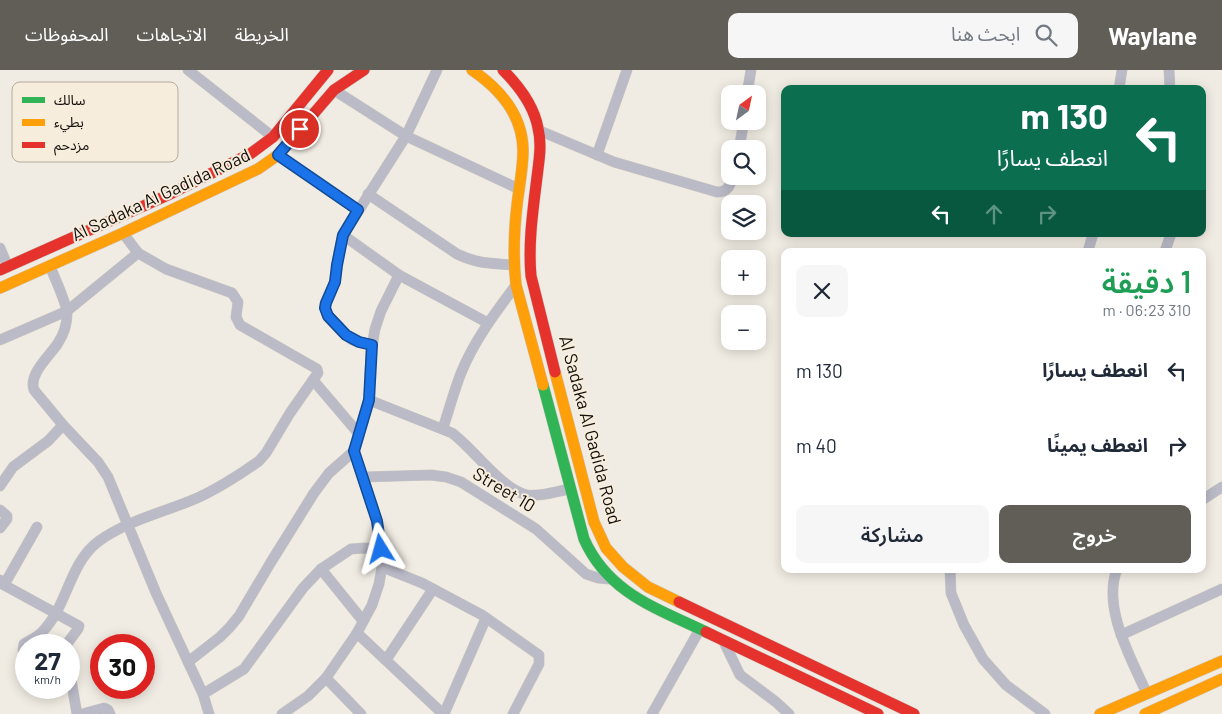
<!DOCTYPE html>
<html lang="ar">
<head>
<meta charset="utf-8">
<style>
	body { margin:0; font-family:Barlow,"Noto Sans Arabic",sans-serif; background:#f6f6f7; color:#1f2937; direction:rtl; height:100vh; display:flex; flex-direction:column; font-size:19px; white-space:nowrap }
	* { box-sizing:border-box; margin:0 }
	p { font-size:16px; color:#747a83 }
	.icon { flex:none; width:28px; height:28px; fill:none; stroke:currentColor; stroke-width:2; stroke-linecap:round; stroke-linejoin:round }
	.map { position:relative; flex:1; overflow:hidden; direction:ltr }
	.sheet { position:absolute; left:781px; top:178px; width:425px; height:325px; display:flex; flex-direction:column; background:#fff; border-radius:10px; box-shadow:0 2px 12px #0003; direction:rtl }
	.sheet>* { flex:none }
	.guide { position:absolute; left:781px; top:15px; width:425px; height:152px; border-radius:10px; box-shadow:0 2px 12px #0003; direction:rtl; background:#0b6e4f; color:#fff; overflow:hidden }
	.needle { width:32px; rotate:33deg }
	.controls { position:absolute; left:721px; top:15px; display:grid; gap:10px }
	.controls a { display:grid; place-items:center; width:45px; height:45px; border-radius:10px; background:#fff; box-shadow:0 2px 12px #0003; font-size:25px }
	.speed { position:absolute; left:15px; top:564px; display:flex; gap:10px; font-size:25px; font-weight:700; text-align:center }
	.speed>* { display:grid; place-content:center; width:65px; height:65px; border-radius:50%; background:#fff; box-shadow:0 2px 12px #0003; line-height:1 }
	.speed small { font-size:12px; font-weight:400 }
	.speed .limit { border:8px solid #d22; background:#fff; color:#111 }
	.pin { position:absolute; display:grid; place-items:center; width:42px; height:42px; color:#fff; margin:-21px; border:2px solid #fff; border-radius:50%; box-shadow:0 1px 5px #0007 }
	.me { position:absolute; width:55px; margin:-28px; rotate:352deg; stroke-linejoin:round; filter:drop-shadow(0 0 4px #0008) }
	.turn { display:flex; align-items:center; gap:18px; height:105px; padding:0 15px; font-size:22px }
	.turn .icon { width:65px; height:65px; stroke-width:2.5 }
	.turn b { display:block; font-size:35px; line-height:42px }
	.lanes { display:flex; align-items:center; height:48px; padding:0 15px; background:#0003; justify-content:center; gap:25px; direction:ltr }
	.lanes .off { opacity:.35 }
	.round { display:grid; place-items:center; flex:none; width:52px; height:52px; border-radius:10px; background:#f6f6f7 }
	.head { display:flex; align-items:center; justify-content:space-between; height:85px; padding:0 15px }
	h1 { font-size:30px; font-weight:600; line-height:38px; color:#1e9e55 }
	.cta { display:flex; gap:10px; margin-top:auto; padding:10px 15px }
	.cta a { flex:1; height:58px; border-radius:10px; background:#615d57; color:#fff; font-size:20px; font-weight:600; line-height:58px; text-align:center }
	.cta a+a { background:#f6f6f7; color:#1f2937 }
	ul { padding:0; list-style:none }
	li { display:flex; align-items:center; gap:15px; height:75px; padding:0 15px }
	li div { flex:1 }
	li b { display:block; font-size:19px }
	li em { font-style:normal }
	header { display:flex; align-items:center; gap:30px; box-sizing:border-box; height:70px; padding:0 25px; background:#615d57; color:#fff }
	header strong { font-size:24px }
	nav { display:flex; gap:28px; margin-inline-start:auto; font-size:18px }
	.search { width:350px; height:45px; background:#f6f6f7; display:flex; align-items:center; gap:12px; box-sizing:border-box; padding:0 18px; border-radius:10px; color:#747a83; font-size:19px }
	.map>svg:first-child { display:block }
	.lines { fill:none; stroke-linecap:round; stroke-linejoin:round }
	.street-casing { stroke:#cdc8c1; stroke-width:11 }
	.fast-casing { stroke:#cdc8c1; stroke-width:12 }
	.slow-casing { stroke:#cdc8c1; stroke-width:12 }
	.jam-casing { stroke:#cdc8c1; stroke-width:12 }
	.street { stroke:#babbc7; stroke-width:10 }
	.fast { stroke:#30b455; stroke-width:11 }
	.slow { stroke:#ff9f0a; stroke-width:11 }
	.jam { stroke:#e5322d; stroke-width:11 }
	.route-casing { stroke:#114b97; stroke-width:12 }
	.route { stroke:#1a73e8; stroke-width:9 }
	.labels { text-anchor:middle; stroke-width:4; stroke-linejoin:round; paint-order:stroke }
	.street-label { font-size:18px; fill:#13100b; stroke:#f7eddd }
	.key { fill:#f7eddd; stroke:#b3ab9e; stroke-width:1 }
	.key-label { font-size:14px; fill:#13100b }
</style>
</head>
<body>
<header>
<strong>Waylane</strong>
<div class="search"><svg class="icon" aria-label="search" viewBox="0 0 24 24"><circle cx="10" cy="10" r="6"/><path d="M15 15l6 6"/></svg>ابحث هنا</div>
<nav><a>الخريطة</a><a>الاتجاهات</a><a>المحفوظات</a></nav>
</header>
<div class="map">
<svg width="1222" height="644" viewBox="0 0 1222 644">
	<rect width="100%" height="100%" fill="#f1ece3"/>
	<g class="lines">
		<g class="street-casing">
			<g id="street">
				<path d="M188 0 273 67"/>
				<path d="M437 0 406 66 343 165 399 205 488 253"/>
				<path d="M1169 0 1170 19"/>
				<path d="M1119 19 1122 0"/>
				<path d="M334 20 406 66 519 119"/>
				<path d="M747 24 751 0"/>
				<path d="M538 60 614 92 717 122C728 122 730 116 733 106"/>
				<path d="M739 79 744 51"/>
				<path d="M278 85 358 140"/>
				<path d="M597 85 627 0"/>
				<path d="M368 124 457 184C478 194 490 193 513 195"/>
				<path d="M123 163 138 183"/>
				<path d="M343 165 337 195 335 212 325 233V238L328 246 346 265 352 270 372 275"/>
				<path d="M0 178 8 197"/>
				<path d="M1088 181 1093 164"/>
				<path d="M1165 181 1171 164"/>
				<path d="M50 196C54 207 67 233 67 244 67 254 64 264 58 273 50 286 28 304 34 320L63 355 98 392 108 407 156 523 203 624 209 644"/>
				<path d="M0 270 67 241 138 183 166 199 232 223 238 232 236 247 240 255 317 299 318 303 313 310 359 364"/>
				<path d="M369 330 452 363C474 379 501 419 527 425 541 427 557 421 570 419"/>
				<path d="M443 358C449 340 454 321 461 303 474 271 495 243 516 215"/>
				<path d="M364 407 431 405 446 407 461 412 536 459 586 504 598 508 609 509"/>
				<path d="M0 416 13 397 48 371 63 355"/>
				<path d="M1202 430 1222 417"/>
				<path d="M0 440 7 446V449L0 458"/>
				<path d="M382 497 422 513 482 545 539 585V594L513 644"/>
				<path d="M321 499 363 551"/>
				<path d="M950 499 951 523 964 555 983 589 1006 615 1045 644"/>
				<path d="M1117 499C1102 538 1131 588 1147 624"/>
				<path d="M0 510 4 515 79 556 78 559 66 575"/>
				<path d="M4 515 37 457"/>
				<path d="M357 563 443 644"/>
				<path d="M1121 565 1222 519"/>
				<path d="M723 570 740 605 776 632 789 644"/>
				<path d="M26 588 23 580 24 574C30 570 38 567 43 561 68 535 69 493 99 471 125 452 160 443 190 431 211 423 241 404 259 391L266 383 290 343 313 310"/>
				<path d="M386 590 433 519"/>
				<path d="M188 592 220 567 230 557 239 546 271 492 314 423 329 403 354 381"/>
				<path d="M69 598 77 644"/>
				<path d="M326 608 361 644"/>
				<path d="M203 624 244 599 303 518 321 499 351 479 364 478 381 479"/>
				<path d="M82 644 104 638 108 640 110 644"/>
				<path d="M282 644 308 626 326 608 357 563 372 535 379 514 382 497 377 451 354 381 369 330 371 282 375 259 381 241 399 205"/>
				<path d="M444 644 486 548"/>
				<path d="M652 644 700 559"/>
			</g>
		</g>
		<g class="fast-casing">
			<path id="fast" d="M543 315 584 469C608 523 656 538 706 562"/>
		</g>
		<g class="slow-casing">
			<g id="slow">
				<path d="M472 0C500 19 523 46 523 81 523 99 519 117 517 135 514 161 513 188 516 215L543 315"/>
				<path d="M0 218 123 163 258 99 278 85 303 56"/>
				<path d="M555 302 594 452 606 478 623 497 648 517 679 532"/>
				<path d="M1100 644 1222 591"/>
				<path d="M1145 644 1222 609"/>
			</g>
		</g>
		<g class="jam-casing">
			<g id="jam">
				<path d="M503 0C519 16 534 36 538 58 542 74 539 91 537 107 533 140 528 173 531 206L555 302"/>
				<path d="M303 56 334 20 364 0"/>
				<path d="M0 200 168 125 250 84 273 67 328 0"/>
				<path d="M679 532 914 644"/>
				<path d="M706 562 878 644"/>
			</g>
		</g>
		<use href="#street" class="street"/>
		<use href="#fast" class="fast"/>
		<use href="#slow" class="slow"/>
		<use href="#jam" class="jam"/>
	</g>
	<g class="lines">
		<g class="route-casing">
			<path id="route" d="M300 59 278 85 358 140 343 165 337 195 335 212 326 233 325 238 328 246 346 265 359 272 372 275 369 330 354 381 377 451 381 479"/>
		</g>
		<use href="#route" class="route"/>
	</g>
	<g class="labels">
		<g class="street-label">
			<text transform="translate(161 125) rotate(-25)" y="6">Al Sadaka Al Gadida Road</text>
			<text transform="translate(590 360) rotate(75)" y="6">Al Sadaka Al Gadida Road</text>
			<text transform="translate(504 420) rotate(31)" y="6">Street 10</text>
		</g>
	</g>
	<rect x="12" y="12" width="166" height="80" rx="8" class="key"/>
	<rect x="22" y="27" width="23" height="6" fill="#30b455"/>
	<rect x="22" y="49" width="23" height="7" fill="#ff9f0a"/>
	<rect x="22" y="72" width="23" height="6" fill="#e5322d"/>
	<g class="key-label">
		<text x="54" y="35">سالك</text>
		<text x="54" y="57">بطيء</text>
		<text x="54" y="80">مزدحم</text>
	</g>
</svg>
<div class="controls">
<a><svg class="needle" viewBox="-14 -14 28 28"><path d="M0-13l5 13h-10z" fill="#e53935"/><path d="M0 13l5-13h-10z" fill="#747a83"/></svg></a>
<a><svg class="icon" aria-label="search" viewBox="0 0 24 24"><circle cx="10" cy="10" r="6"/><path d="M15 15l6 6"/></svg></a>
<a><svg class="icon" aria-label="layers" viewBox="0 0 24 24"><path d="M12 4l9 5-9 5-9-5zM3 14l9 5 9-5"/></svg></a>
<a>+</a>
<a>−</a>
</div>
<div class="speed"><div>27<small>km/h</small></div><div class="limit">30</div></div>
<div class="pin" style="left:300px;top:59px;background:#d93025"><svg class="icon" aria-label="arrive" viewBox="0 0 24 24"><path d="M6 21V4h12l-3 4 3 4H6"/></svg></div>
<svg class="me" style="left:381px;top:479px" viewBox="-20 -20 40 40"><path d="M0-17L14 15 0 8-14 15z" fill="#1a73e8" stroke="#fff" stroke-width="4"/></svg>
<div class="guide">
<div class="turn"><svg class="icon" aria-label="left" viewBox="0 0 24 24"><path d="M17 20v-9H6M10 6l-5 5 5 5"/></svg><div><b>130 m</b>انعطف يسارًا</div></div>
<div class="lanes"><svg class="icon" aria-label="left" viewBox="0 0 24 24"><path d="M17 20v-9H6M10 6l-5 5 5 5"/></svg><svg class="icon off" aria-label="ahead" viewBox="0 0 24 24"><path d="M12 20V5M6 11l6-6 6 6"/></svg><svg class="icon off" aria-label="right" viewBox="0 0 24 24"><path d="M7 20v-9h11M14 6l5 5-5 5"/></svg></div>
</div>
<section class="sheet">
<div class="head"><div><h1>1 دقيقة</h1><p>310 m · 06:23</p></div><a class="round"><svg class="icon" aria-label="close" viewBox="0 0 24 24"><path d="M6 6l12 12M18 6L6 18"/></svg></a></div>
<ul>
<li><svg class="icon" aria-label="left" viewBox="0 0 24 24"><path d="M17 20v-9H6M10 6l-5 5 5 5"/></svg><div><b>انعطف يسارًا</b></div><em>130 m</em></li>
<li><svg class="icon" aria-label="right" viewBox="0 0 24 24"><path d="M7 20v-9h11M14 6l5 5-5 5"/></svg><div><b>انعطف يمينًا</b></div><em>40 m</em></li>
</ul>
<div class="cta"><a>خروج</a><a>مشاركة</a></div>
</section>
</div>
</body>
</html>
